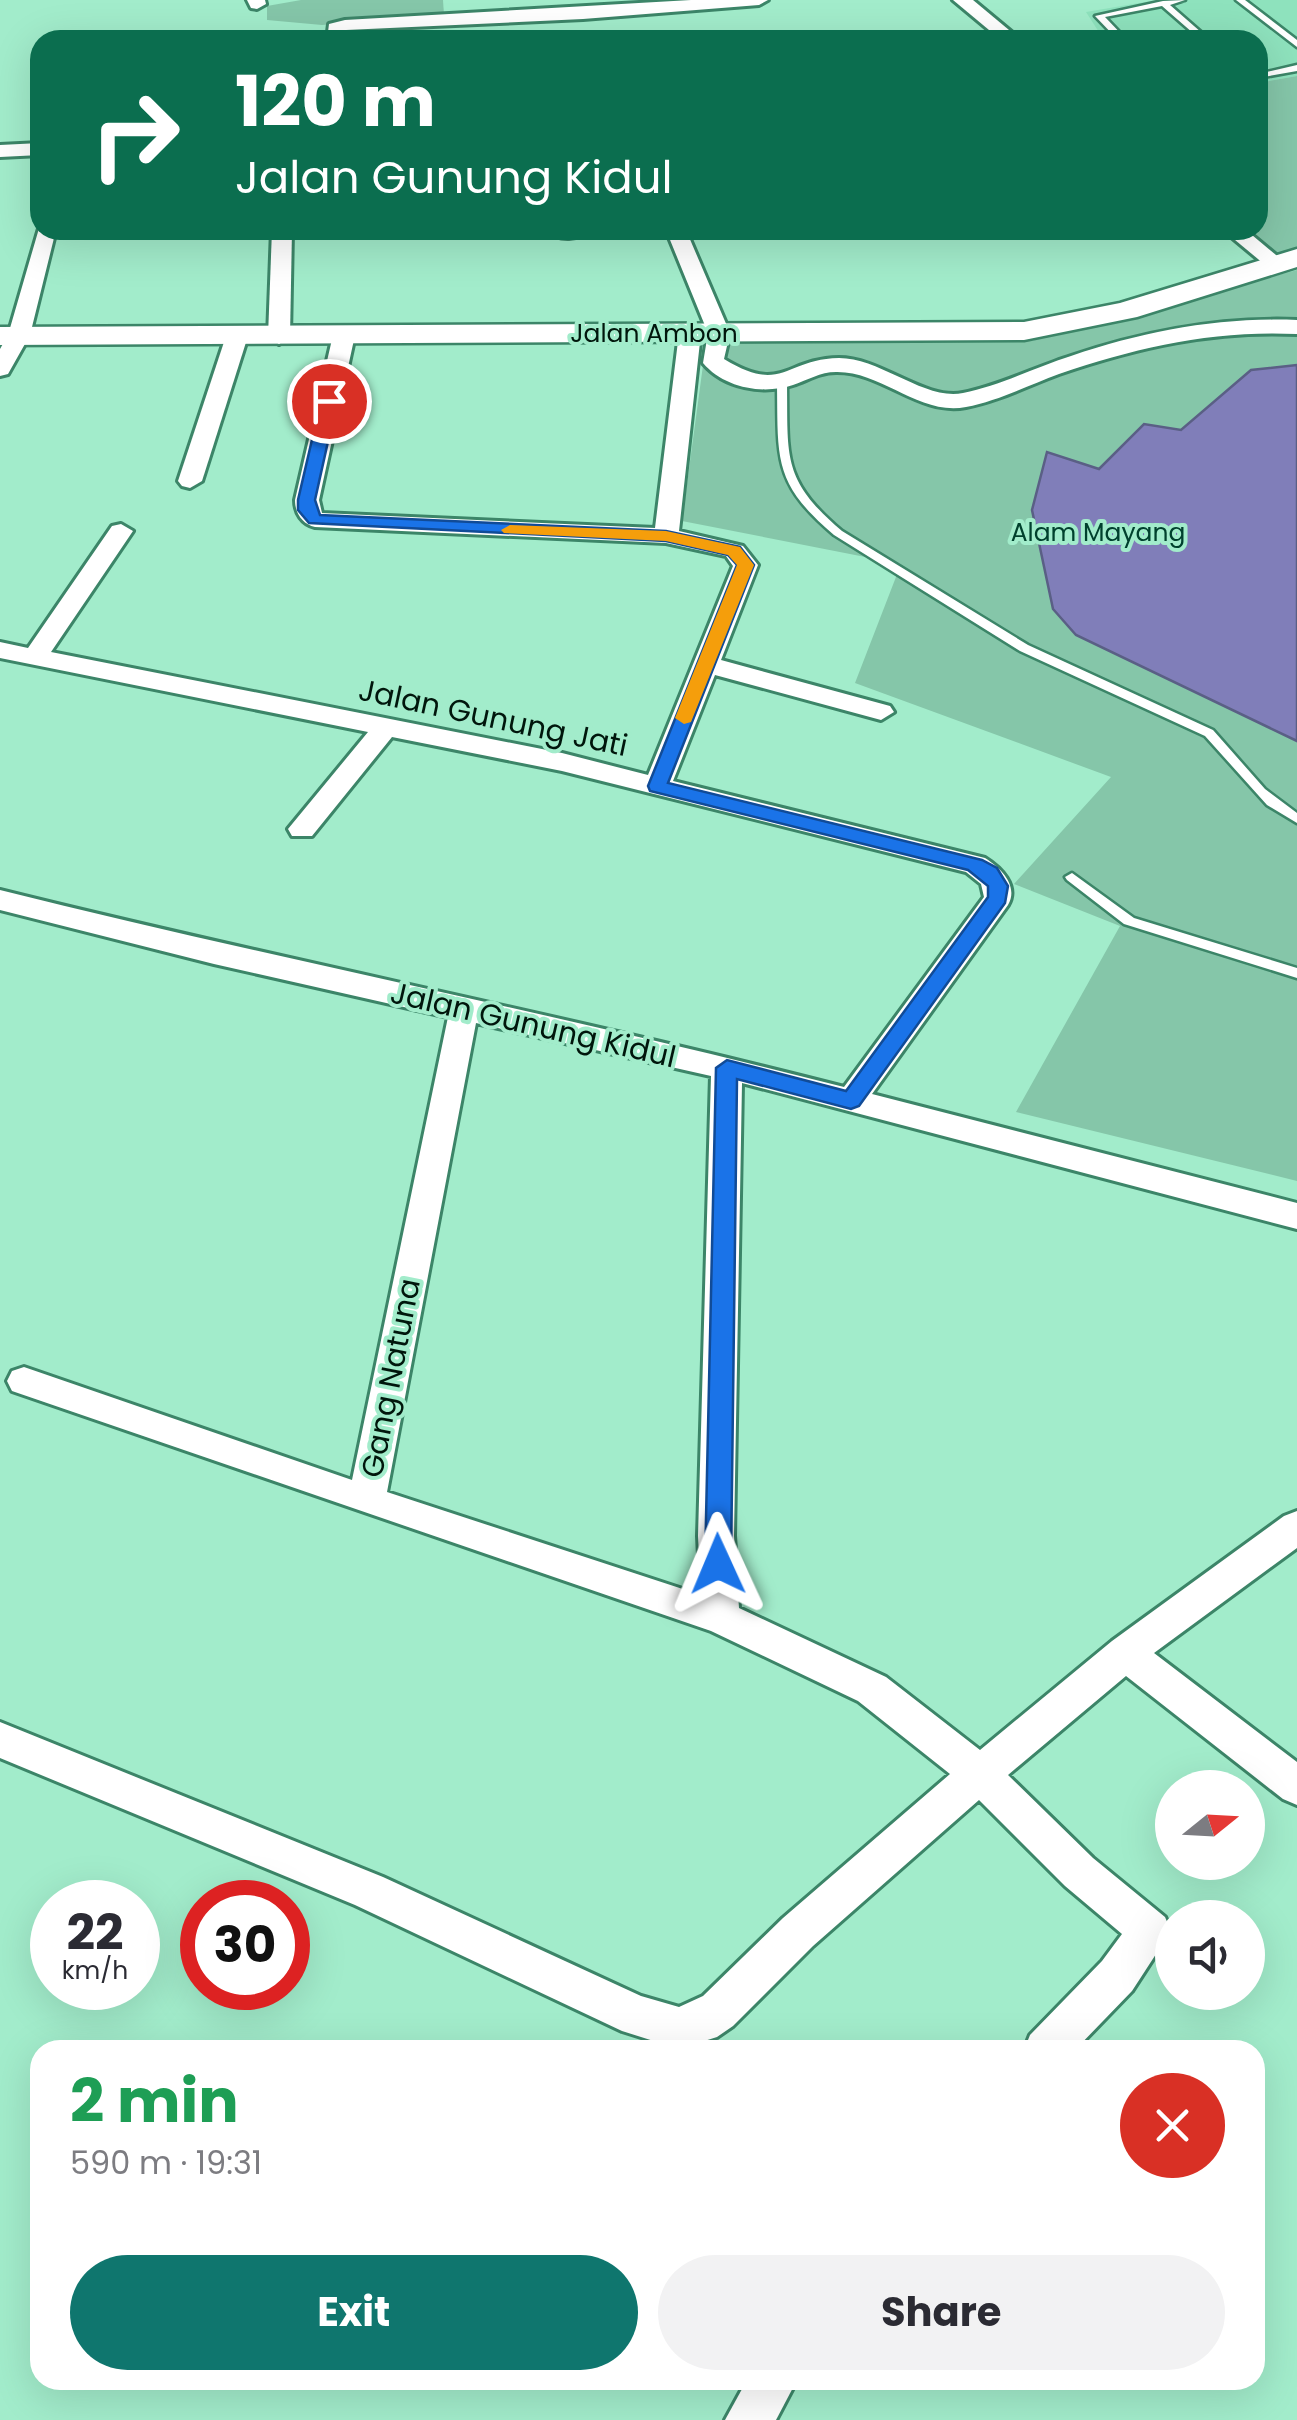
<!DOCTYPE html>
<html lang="en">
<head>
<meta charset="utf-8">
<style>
	body { margin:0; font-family:Poppins,sans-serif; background:#f2f2f3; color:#2b2b33; height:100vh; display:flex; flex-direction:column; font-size:38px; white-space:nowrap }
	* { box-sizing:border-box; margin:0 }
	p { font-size:32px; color:#7c7c81 }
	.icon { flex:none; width:55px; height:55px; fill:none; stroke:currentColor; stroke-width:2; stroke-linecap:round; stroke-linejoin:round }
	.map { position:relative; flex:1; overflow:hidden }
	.side { position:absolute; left:30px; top:2040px; width:1235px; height:350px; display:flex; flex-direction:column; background:#fff; border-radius:30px; box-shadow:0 10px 40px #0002 }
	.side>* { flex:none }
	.banner { position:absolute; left:30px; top:30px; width:1238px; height:210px; border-radius:30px; box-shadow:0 10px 40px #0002; background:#0b6e4f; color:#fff; overflow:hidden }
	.needle { width:65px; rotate:72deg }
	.buttons { position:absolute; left:1155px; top:1770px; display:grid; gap:20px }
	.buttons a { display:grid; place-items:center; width:110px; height:110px; border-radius:50%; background:#fff; box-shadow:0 10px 40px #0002; font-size:50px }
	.speed { position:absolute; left:30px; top:1880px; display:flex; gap:20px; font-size:50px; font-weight:700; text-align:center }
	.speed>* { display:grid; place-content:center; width:130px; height:130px; border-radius:50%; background:#fff; box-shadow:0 10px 40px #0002; line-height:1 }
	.speed small { font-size:25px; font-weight:400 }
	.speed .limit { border:15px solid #d22; background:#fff; color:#111 }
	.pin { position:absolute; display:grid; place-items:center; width:85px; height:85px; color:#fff; margin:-42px; border:5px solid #fff; border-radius:50%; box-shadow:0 2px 10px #0007 }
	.me { position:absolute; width:110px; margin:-55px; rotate:359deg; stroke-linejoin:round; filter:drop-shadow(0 0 8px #0008) }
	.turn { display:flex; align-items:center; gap:35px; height:210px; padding:0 40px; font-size:45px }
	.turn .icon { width:130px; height:130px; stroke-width:2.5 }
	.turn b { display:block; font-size:70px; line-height:85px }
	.round { display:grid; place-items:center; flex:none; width:105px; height:105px; border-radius:52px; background:#f2f2f3 }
	.overview { display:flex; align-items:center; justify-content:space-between; height:170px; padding:0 40px }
	h1 { font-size:60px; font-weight:700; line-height:75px; color:#1e9e55 }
	.action { display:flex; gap:20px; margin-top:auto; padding:20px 40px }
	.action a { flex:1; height:115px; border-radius:60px; background:#0f766e; color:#fff; font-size:40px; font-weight:700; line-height:115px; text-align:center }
	.action a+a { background:#f2f2f3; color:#2b2b33 }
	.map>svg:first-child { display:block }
	.built { fill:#8ee2bd }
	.green { fill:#85c6a9 }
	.water { fill:#807eb9; stroke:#5a5f85; stroke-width:2.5 }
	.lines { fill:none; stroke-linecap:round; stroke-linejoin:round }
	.lane-casing { stroke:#3c8568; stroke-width:5 }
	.street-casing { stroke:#3c8568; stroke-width:6 }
	.secondary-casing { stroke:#3c8568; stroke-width:5 }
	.lane { fill:#fff; fill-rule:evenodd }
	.street { fill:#fff; fill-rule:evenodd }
	.secondary { fill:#fff; fill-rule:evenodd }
	.route { fill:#1a73e8; stroke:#114b97; stroke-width:2.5 }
	.slow { fill:#f59e0b }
	.labels { text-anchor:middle; stroke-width:8; stroke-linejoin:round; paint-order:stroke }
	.far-street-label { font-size:25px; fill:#00160c; stroke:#a2eccb }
	.far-park-label { font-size:25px; fill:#00412d; stroke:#a2eccb }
	.street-label { font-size:30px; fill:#00160c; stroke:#a2eccb }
</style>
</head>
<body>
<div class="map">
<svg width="1297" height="2420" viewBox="0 0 1297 2420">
	<rect width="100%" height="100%" fill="#a2eccb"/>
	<path class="built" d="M1157 0H1297V76L1258 83V40H1104L1086 12Z"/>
	<g class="green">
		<path d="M301 0H443L444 15 322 25 267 20V6Z"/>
		<path d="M1297 76V251L1278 258 1239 230H1258V83Z"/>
		<path d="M1297 270V1181L1016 1112 1120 926 1014 884 1111 777 855 683 901 564 682 521 706 343 1031 341Z"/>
	</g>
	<path class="water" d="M1297 365V741L1076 635 1053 609 1032 510 1047 452 1099 469 1144 424 1181 430 1251 370Z"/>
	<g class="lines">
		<g class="lane-casing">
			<g id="lane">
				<path d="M1185 0 1170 5 1210 40H1201L1162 6 1105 17 1127 40H1118L1095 16 1163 1Z"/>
				<path d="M1236 0H1245L1297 40V47Z"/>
				<path d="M1297 65V71L1258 78V74Z"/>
				<path d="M782 381 787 384C788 458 782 480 842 531L1028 645 1213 730 1265 789 1297 813V823L1267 805 1205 736 1020 651 834 535C773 483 778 460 777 384Z"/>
				<path d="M1072 873 1134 918 1297 968V978L1124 924 1067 880 1065 877Z"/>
			</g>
		</g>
		<g class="street-casing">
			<g id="street">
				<path d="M247 0H265L266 4 257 9 251 8Z"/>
				<path d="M691 0H768L759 5 583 19 346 30 345 40H327L329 24 345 20Z"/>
				<path d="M953 0H973L1021 40H1001Z"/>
				<path d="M40 143V155L0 157V145Z"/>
				<path d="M40 225V230H56L30 335 8 374 0 376V349L8 335Z"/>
				<path d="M272 230H292L290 337 279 344 268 337Z"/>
				<path d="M589 230C581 240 557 241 549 231Z"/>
				<path d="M666 230H686L730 333 724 359C783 395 784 359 839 358 881 358 925 401 963 393 999 386 1036 367 1071 356 1145 331 1219 317 1297 320V334C1213 330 1138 347 1059 374 1029 385 998 401 966 407 919 416 882 371 836 372 820 372 808 380 793 385 763 395 724 388 703 363L708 333Z"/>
				<path d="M1223 230H1246L1288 265 1284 269H1270Z"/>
				<path d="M690 326 701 333 679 531 743 546 758 565 721 660 890 706 894 712 881 720 715 675 673 781 985 858C1001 868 1019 886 1008 905L872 1094 1297 1203V1229L742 1083 734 1536 739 1608 886 1677 980 1750 1112 1641 1284 1516 1297 1511V1548L1154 1653 1297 1762V1805L1283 1799 1126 1676 1008 1775 1093 1858 1165 1917 1171 1931 1132 1991 1075 2050H1024L1030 2035 1102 1961 1122 1934 1065 1886 979 1800 813 1946 733 2026 717 2037 679 2049 622 2031 355 1905 0 1758V1722L383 1877 641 1996 679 2007 703 1996 783 1918 950 1774 858 1701 711 1631 12 1391 7 1381 12 1371 24 1367 352 1480 448 1017 214 964 0 910V890C280 960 564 1015 844 1087L984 897 981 884 966 872 562 771 392 737 312 836H292L288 829 368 732 0 658V642L28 648 112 526 121 524 133 531 51 652 562 753 648 775 733 566 726 556 666 543 315 527C302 524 295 513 295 500L333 335 344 328 355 335 319 500 322 513 655 528 679 333ZM476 1023 711 1076 698 1536 701 1595 387 1492Z"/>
				<path d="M237 329 248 336 202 481 190 488 182 486 178 481 226 336Z"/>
				<path d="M747 2380H797L776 2420H725Z"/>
			</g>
		</g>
		<g class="secondary-casing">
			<path id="secondary" d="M1297 249V267L1137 317 1024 340 0 345V327L1024 322 1120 303Z"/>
		</g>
		<use href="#lane" class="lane"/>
		<use href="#street" class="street"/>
		<use href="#secondary" class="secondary"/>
	</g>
	<path class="route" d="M329 396 337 401 315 500 320 515 666 531 740 547 754 565 668 783 982 860 997 868 1008 886 1005 903 859 1106 851 1109 737 1079 731 1564 727 1572 718 1575 709 1572 705 1564 716 1068 727 1060 846 1091 988 897V886L968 870 650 791 648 786 737 565 728 555 666 541 309 523 298 510V500L321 401Z"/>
	<path class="slow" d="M510 525 666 531 740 547 754 565 691 722 684 724 675 718 737 565 728 555 666 541 504 533 501 530Z"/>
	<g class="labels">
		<g class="far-street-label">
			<text x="654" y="342">Jalan Ambon</text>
		</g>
		<g class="far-park-label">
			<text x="1098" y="541">Alam Mayang</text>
		</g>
		<g class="street-label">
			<text transform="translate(493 718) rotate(12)" y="10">Jalan Gunung Jati</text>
			<text transform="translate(533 1025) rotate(13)" y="10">Jalan Gunung Kidul</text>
			<text transform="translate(391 1378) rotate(-79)" y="10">Gang Natuna</text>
		</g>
	</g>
</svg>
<div class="buttons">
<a><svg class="needle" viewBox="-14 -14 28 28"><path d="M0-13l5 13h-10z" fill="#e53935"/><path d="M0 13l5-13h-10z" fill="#7c7c81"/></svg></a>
<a><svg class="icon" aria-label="sound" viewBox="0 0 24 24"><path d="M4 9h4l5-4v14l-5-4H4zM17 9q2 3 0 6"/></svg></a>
</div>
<div class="speed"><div>22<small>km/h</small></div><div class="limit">30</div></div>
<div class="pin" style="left:329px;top:401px;background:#d93025"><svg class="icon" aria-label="arrive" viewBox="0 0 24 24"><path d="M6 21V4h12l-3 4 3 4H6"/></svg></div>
<svg class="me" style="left:718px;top:1564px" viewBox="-20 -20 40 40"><path d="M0-17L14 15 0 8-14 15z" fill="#1a73e8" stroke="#fff" stroke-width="4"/></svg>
<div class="banner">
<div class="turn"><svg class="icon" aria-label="right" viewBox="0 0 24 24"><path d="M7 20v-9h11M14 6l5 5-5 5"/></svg><div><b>120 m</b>Jalan Gunung Kidul</div></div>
</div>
<section class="side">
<div class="overview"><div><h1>2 min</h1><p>590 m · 19:31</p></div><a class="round" style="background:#d93025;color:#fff"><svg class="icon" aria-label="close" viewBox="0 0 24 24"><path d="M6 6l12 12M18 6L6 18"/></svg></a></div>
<div class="action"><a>Exit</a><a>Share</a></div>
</section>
</div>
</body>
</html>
